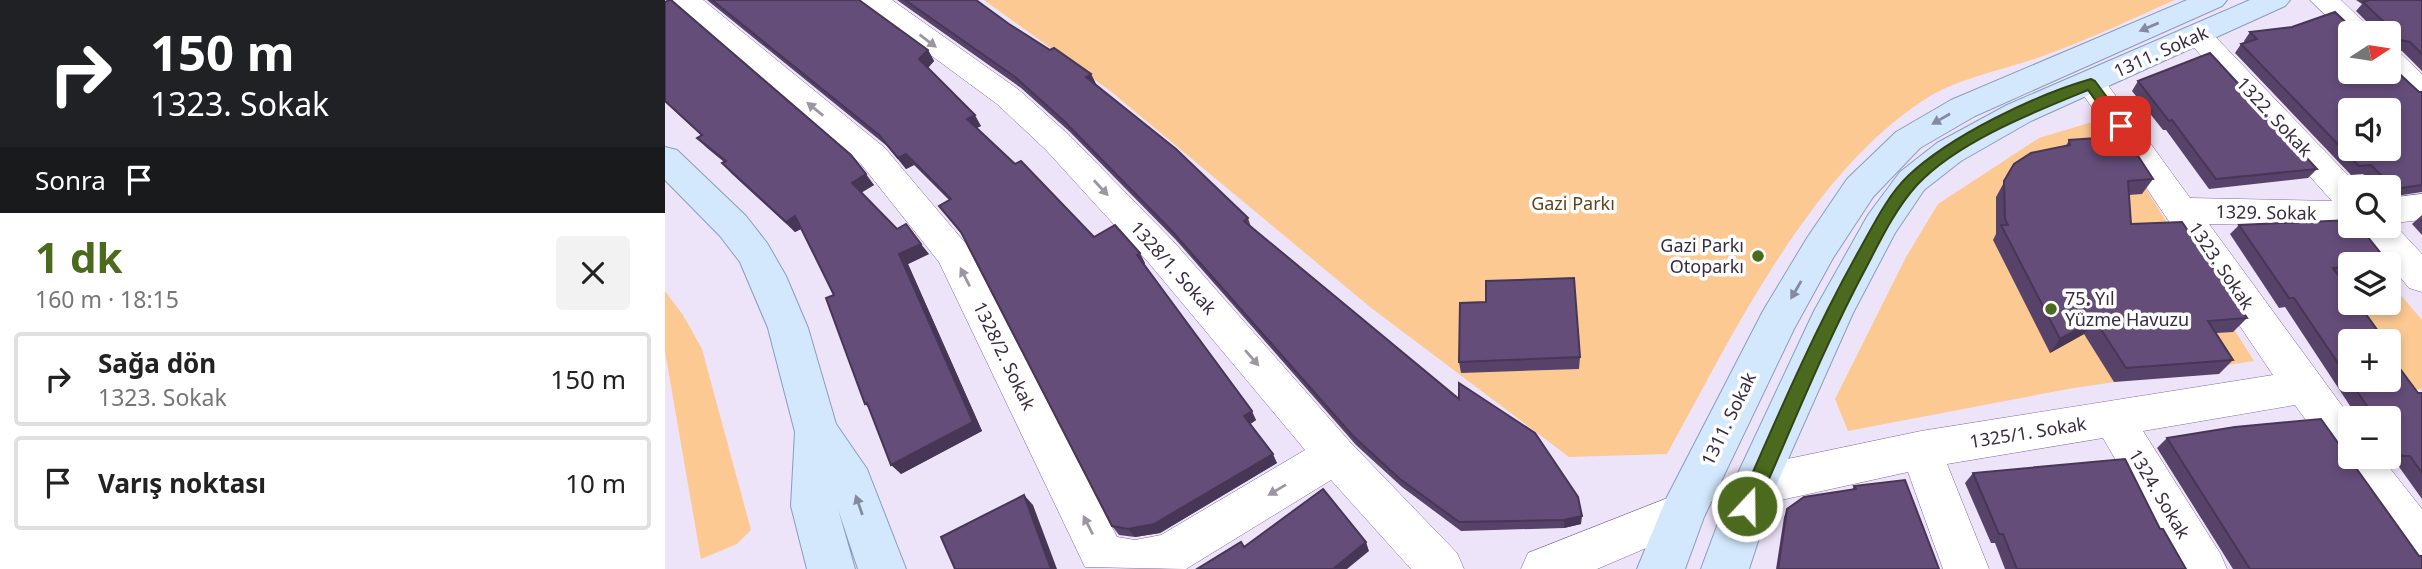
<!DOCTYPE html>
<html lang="tr">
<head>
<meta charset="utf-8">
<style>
	body { margin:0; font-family:"Noto Sans",sans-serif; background:#f2f2f2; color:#222; height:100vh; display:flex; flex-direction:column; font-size:26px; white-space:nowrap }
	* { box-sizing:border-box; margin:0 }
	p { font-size:23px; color:#767676 }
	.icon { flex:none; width:38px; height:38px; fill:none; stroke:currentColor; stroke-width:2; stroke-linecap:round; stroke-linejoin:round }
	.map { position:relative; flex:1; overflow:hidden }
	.panel { display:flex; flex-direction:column; background:#fff; width:665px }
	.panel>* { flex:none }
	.banner { background:#202124; color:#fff; overflow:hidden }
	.needle { width:46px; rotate:78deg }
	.controls { position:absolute; left:1673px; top:21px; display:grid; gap:14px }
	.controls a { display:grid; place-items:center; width:63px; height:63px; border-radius:7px; background:#fff; box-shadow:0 4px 10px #0003; font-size:35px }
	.pin { position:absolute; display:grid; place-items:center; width:60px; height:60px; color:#fff; margin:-30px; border-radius:14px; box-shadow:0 4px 10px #0006 }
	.me { position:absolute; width:77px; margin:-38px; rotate:21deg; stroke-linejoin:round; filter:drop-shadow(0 0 5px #0008) }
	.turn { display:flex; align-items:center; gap:24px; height:147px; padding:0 35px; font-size:32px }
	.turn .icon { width:91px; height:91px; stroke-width:2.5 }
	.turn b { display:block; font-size:49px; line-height:60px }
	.then { display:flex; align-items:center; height:66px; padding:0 35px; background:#0003; gap:14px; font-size:26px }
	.round { display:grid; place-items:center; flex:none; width:74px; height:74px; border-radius:7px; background:#f2f2f2 }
	.head { display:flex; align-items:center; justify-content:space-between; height:119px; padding:0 35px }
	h1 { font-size:42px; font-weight:700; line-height:52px; color:#4c6a1e }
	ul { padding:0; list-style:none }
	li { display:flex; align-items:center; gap:21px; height:94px; margin:0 14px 10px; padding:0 21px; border:4px solid #e0e0e0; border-radius:7px }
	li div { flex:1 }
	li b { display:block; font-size:26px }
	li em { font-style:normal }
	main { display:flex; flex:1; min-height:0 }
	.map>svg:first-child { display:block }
	.green { fill:#fcc992 }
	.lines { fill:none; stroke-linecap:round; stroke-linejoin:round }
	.street-casing { stroke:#806797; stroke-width:1 }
	.primary-casing { stroke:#8a9cba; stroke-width:2 }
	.street { fill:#fff; fill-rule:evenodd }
	.primary { fill:#d3e8fd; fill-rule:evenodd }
	.wall { fill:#574269 }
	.shaded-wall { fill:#473655 }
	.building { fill:#654d7a; stroke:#473655; stroke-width:2; fill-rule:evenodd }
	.oneway { fill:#858a9e }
	.oneway2 { fill:#9b96a0 }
	.route { fill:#4c6a1e; stroke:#314514; stroke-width:2 }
	.poi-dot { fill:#4c6a1e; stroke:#fff; stroke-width:2.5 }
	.labels { text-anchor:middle; stroke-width:7; stroke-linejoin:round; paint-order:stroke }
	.street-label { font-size:18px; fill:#372c40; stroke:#fff }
	.park-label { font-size:18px; fill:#62431e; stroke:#fff }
	.poi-label { font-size:18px; fill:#372c40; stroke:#fff; text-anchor:end }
</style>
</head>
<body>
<main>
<section class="panel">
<div class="banner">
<div class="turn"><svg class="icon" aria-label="right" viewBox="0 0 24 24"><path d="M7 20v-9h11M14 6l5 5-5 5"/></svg><div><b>150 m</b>1323. Sokak</div></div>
<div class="then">Sonra<svg class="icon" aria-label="arrive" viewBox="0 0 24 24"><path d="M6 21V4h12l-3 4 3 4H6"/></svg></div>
</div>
<div class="head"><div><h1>1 dk</h1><p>160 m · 18:15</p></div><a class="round"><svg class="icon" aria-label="close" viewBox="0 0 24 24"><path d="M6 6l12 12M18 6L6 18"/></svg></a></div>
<ul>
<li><svg class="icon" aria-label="right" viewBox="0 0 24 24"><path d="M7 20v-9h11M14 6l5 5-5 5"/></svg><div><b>Sağa dön</b><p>1323. Sokak</p></div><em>150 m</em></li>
<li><svg class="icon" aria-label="arrive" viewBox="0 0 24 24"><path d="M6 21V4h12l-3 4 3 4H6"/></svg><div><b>Varış noktası</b></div><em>10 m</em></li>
</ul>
</section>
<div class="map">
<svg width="1757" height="569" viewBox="0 0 1757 569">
	<rect width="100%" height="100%" fill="#eee4f9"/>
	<g class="green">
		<path d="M319 0H1510C1468 18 1426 39 1383 54 1342 70 1296 76 1259 100 1144 174 1067 337 1002 454L904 457 705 307 444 90Z"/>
		<path d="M1437 119 1589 361 1403 389 1183 431 1170 399 1241 257 1273 204 1374 138Z"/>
		<path d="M1724 286H1728L1757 320V389L1751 390 1724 355V341H1713L1673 291 1685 290V303H1724Z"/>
		<path d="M0 291 18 315 37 349 86 530 72 544 36 559 0 352Z"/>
	</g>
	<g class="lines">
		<g class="street-casing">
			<g id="street">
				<path d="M7 0H38L220 148 301 244 452 537 470 540 496 535 640 450 483 262 381 150 332 104 199 6 195 0H227L354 90 403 134 509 242 685 442 792 553 799 569H746L666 480 521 569 420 567 274 262 196 164Z"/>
				<path d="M1645 0H1676L1710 33H1685V39Z"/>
				<path d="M1533 26 1543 29 1694 187H1685V226H1689L1685 227 1544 224 1686 418 1685 457H1716L1757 509V565L1741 559 1630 405 1478 431 1555 553 1562 569H1514L1438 438 1282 464 1324 569H1278L1243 472 1089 506 1074 500 1068 486 1074 472 1089 466 1256 431 1608 375 1411 84 1415 77 1426 74 1437 77 1525 198 1667 201 1523 41 1518 35 1523 29Z"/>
				<path d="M1724 50 1735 53 1757 74V101L1746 98 1719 72H1724Z"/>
				<path d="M1757 194V220L1728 223 1757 254V292L1744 288 1693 226H1724V198Z"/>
				<path d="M1018 492 1033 498 1040 512 1033 526 932 569H856L863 553Z"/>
			</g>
		</g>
		<g class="primary-casing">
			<g id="primary">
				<path d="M1522 0H1562L1557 6 1310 116 1255 148 1208 197 1168 258 1129 329 1039 517 1020 569H972L1002 497 1098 311 1142 238 1182 179 1231 132 1286 100Z"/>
				<path d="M1585 0H1625L1620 6 1366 121 1296 161 1259 190 1230 233 1188 313 1111 486 1084 569H1036L1067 486 1149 311 1203 215 1235 172 1272 143 1342 105Z"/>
				<path d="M0 147 12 150 81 216 102 243 121 276 143 328 171 424 202 469 241 569H193L173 509 190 569H142L126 506 130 432 103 328 75 262 55 236 0 180Z"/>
			</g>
		</g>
		<use href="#street" class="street"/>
		<use href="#primary" class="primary"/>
	</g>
	<g class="wall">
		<path d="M42 0H194L263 50 269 61 263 68 316 126 311 128 429 237 480 263 479 264 591 420 585 424 612 463 495 533 470 537 454 535 447 526 298 236 274 206 284 200 249 165 241 169 222 146Z"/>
		<path d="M232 0H311L344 24 385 50 426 74 431 84 583 218 586 227 916 524 899 528 796 531 737 487 691 445 511 240 405 132 356 88Z"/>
		<path d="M1691 0H1757V71L1737 51 1730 50 1729 60 1725 65 1754 92H1757V192L1724 197V187H1711L1698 174 1686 175 1570 53 1576 44 1580 43 1579 41 1585 32 1627 27 1691 31 1695 27H1707L1691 11 1697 4Z"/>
		<path d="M0 2 209 185 196 193 232 229 264 254 243 264 317 431 236 474 204 408 200 404 169 295 136 229 130 232 67 174 57 163 59 162 42 148 32 138 36 135 0 102Z"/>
		<path d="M1473 81 1652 169 1643 178 1544 189 1501 130H1498L1467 91Z"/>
		<path d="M1404 140 1488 179 1477 194 1464 195 1466 224 1582 318 1568 332 1551 333 1568 360 1554 374 1449 382 1419 334 1385 353 1328 240 1331 234V197L1349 164 1401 146Z"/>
		<path d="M1757 215V235L1747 224Z"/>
		<path d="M1685 220V226H1694L1726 266 1724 268V264H1685V276L1674 277 1685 292V303H1693L1718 338 1714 341H1685V380H1724V354L1753 393H1757V499L1732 464H1725L1718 457H1724V418H1693L1620 307 1614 308 1565 234 1574 225Z"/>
		<path d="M915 357 914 369 796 373 794 362Z"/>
		<path d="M1502 438 1757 569H1568L1492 448Z"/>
		<path d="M1308 473 1495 529 1521 569H1340L1330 543H1326L1300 483Z"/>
		<path d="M1189 486 1274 569H1111L1119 517 1122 509 1187 490Z"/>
	</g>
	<g class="shaded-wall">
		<path d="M263 50 269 61 261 70 254 59Z"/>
		<path d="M426 74 431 84 421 77Z"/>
		<path d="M310 115 316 126 308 130 302 119Z"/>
		<path d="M241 154 249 165 241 169 233 158Z"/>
		<path d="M201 174 209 185 195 193 187 183Z"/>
		<path d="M130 216 140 227 130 232 121 222Z"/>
		<path d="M256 244 264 254 243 264 317 431 236 474 226 465 234 254Z"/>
		<path d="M475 253 480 263 478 266 472 255Z"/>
		<path d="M1430 320 1419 334 1385 353 1395 339Z"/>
		<path d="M587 411 591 420 584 425 579 416Z"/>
		<path d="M608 454 612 463 495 533 470 537 463 529Z"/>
		<path d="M359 495 368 505 392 569H386Z"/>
		<path d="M917 516 916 524 899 528V520Z"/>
		<path d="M701 542 704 551 682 569H668Z"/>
	</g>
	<g class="building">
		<path d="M4 0H6L186 155 201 174 187 183 232 229 241 224 256 244 234 254 308 422 226 465 202 403 200 404 161 298 169 295 130 216 121 222 57 163 61 161 32 138 37 135 0 101V2Z"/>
		<path d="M47 0H194L263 50 254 59 310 115 302 119 350 164 356 161 429 237 450 225 475 253 472 255 587 411 579 416 608 454 489 524 463 529 447 526 296 232 274 206 286 199 241 154 233 158 214 135Z"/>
		<path d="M240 0H311L344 24 385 50 389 48 426 74 421 77 511 149 583 218 579 221 794 399V383L870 433 913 497 917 516 899 520 794 522 735 479 688 436 506 230 399 121 350 77Z"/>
		<path d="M1705 0H1757V54L1745 42 1730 39 1729 60 1725 61V65L1754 92H1757V185L1730 189 1706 165 1694 166 1576 44 1592 39 1585 32 1627 27 1670 12 1692 33 1695 27H1718L1719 22 1698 2ZM1685 33H1724V72H1685ZM1685 110H1724V149H1685Z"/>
		<path d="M1545 53 1652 169 1551 179 1507 120 1504 121 1473 81Z"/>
		<path d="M1460 136 1488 179 1463 181 1466 224 1517 222 1582 318 1543 321 1568 360 1461 368 1430 320 1395 339 1336 225H1343L1340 219 1339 181 1349 164 1366 153 1405 145 1404 140Z"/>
		<path d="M1685 220V226H1694L1726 266H1724V264H1685V267L1668 268 1685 292V303H1693L1718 338 1712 339 1714 341H1685V380H1724V354L1753 393H1757V473L1745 456H1737L1728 446H1724V418H1700V416L1708 415 1629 298H1624L1574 225Z"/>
		<path d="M909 278 915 357 794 362 795 303 821 302V281Z"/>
		<path d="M1656 419 1754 556H1757V569H1585L1502 438 1570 427Z"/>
		<path d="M1460 459 1495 529H1498L1521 569H1352L1338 534H1334L1308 473Z"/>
		<path d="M1240 480 1274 569H1113L1122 509 1139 497 1191 489 1189 486Z"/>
		<path d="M658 489 701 542 668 569H532L576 542 579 547Z"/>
		<path d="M359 495 386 569H290L276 537Z"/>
	</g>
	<defs><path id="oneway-solid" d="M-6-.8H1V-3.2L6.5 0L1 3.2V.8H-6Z" transform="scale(1.75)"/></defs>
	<g class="oneway">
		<use href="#oneway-solid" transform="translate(1484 27) rotate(157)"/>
		<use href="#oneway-solid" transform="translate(1276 119) rotate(150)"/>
		<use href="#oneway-solid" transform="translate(1131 290) rotate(120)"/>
		<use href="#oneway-solid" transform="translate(194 505) rotate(-109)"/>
	</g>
	<g class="oneway2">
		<use href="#oneway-solid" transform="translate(263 41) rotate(37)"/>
		<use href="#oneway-solid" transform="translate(150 109) rotate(-141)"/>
		<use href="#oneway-solid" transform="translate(436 188) rotate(47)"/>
		<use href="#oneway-solid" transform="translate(300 277) rotate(-117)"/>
		<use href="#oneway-solid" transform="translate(587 358) rotate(49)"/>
		<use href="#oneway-solid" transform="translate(612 490) rotate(149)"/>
		<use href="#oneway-solid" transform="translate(423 525) rotate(-117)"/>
	</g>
	<path class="route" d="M1426 79 1430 81 1461 123V129H1451L1423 90C1369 112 1292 142 1252 185 1231 208 1216 239 1202 266 1159 346 1126 430 1089 513L1082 515 1076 513 1073 506C1110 422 1146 337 1191 256 1206 230 1221 197 1243 176 1285 136 1370 95 1426 79Z"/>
	<g class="poi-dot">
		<circle cx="1093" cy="256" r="7"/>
		<circle cx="1386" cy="309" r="7"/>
	</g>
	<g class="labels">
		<g class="street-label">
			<text transform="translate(1496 52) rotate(-24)" y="6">1311. Sokak</text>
			<text transform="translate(1609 117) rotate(47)" y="6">1322. Sokak</text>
			<text transform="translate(1601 213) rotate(1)" y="6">1329. Sokak</text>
			<text transform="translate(1556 266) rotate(56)" y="6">1323. Sokak</text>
			<text transform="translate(508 268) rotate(48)" y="6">1328/1. Sokak</text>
			<text transform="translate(339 356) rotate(64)" y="6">1328/2. Sokak</text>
			<text transform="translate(1064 419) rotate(-64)" y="6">1311. Sokak</text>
			<text transform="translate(1363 433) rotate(-9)" y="6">1325/1. Sokak</text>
			<text transform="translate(1494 494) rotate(59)" y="6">1324. Sokak</text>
		</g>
		<g class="park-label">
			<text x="908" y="210">Gazi Parkı</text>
		</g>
		<g class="poi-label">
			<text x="1079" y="252">Gazi Parkı<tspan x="1079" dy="21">Otoparkı</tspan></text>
			<text x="1400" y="305" text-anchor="start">75. Yıl<tspan x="1400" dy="21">Yüzme Havuzu</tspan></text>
		</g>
	</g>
</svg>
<div class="controls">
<a><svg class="needle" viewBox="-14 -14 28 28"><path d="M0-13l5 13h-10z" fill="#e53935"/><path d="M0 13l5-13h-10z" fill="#767676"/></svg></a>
<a><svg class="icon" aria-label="sound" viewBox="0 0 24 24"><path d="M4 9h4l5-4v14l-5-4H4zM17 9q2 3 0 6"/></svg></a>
<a><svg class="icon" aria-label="search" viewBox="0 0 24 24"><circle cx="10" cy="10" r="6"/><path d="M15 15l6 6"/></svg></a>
<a><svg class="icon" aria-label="layers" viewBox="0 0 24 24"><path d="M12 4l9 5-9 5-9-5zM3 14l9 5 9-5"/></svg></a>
<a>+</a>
<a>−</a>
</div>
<div class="pin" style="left:1456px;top:126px;background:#d93025"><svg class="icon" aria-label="arrive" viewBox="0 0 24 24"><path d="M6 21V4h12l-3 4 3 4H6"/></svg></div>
<svg class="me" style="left:1082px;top:506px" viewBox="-20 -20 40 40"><circle r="17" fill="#4c6a1e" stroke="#fff" stroke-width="3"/><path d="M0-11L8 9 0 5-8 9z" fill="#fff"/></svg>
</div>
</main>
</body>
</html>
